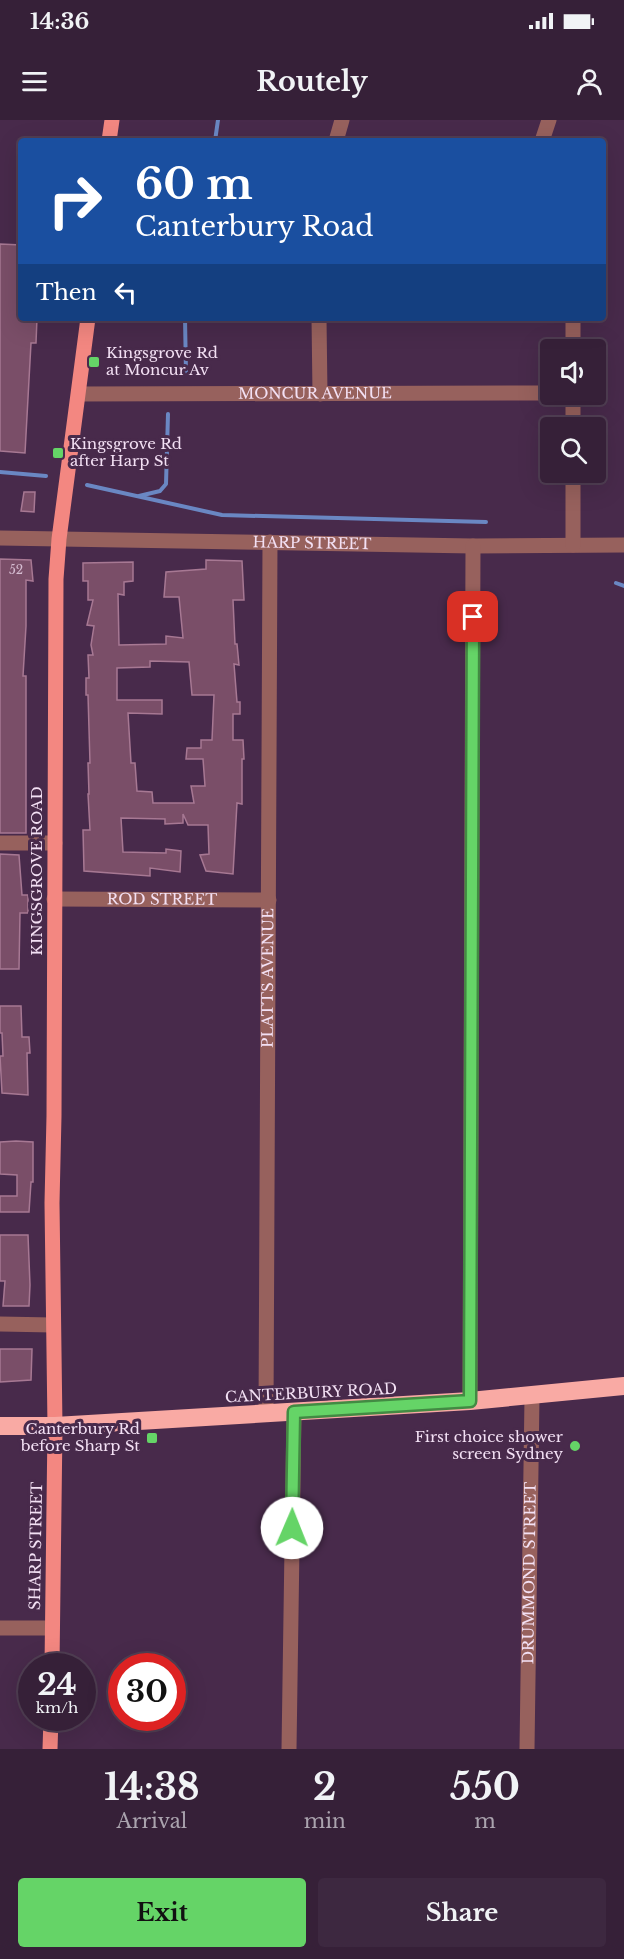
<!DOCTYPE html>
<html lang="en">
<head>
<meta charset="utf-8">
<style>
	body { margin:0; font-family:"Libre Baskerville",serif; background:#3d2840; color:#f1f3f6; height:100vh; display:flex; flex-direction:column; font-size:22px; white-space:nowrap }
	* { box-sizing:border-box; margin:0 }
	p { font-size:20px; color:#aaa3ae }
	.icon { flex:none; width:33px; height:33px; fill:none; stroke:currentColor; stroke-width:2; stroke-linecap:round; stroke-linejoin:round }
	.map { position:relative; height:1629px; overflow:hidden }
	.panel { display:flex; flex-direction:column; background:#362038; flex:1 }
	.panel>* { flex:none }
	.hud { position:absolute; left:18px; top:18px; width:588px; height:183px; border-radius:6px; box-shadow:0 6px 24px #0002,0 0 0 2px #503e53; background:#1a4fa0; color:#fff; overflow:hidden }
	.fabs { position:absolute; left:540px; top:219px; display:grid; gap:12px }
	.fabs a { display:grid; place-items:center; width:66px; height:66px; border-radius:6px; background:#362038; box-shadow:0 6px 24px #0002,0 0 0 2px #503e53; font-size:30px }
	.speed { position:absolute; left:18px; top:1533px; display:flex; gap:12px; font-size:30px; font-weight:700; text-align:center }
	.speed>* { display:grid; place-content:center; width:78px; height:78px; border-radius:50%; background:#362038; box-shadow:0 6px 24px #0002,0 0 0 2px #503e53; line-height:1 }
	.speed small { font-size:15px; font-weight:400 }
	.speed .limit { border:9px solid #d22; background:#fff; color:#111 }
	.pin { position:absolute; display:grid; place-items:center; width:51px; height:51px; color:#fff; margin:-26px; border-radius:12px; box-shadow:0 3px 9px #0006 }
	.me { position:absolute; width:66px; margin:-33px; rotate:1deg; stroke-linejoin:round; filter:drop-shadow(0 0 4px #0008) }
	.turn { display:flex; align-items:center; gap:21px; height:126px; padding:0 18px; font-size:27px }
	.turn .icon { width:78px; height:78px; stroke-width:2.5 }
	.turn b { display:block; font-size:42px; line-height:51px }
	.then { display:flex; align-items:center; height:57px; padding:0 18px; background:#0003; gap:12px; font-size:22px }
	.eta { display:flex; justify-content:space-evenly; align-items:center; height:102px; text-align:center }
	.eta b { font-size:36px; font-weight:700; line-height:42px }
	.action { display:flex; gap:12px; margin-top:auto; padding:12px 18px }
	.action a { flex:1; height:69px; border-radius:6px; background:#65d467; color:#111; font-size:24px; font-weight:700; line-height:69px; text-align:center }
	.action a+a { background:#3d2840; color:#f1f3f6 }
	.status { display:flex; justify-content:space-between; align-items:center; height:42px; padding:0 30px; background:#362038; direction:ltr }
	.status svg { height:16px; fill:currentColor }
	header { display:flex; justify-content:space-between; align-items:center; height:78px; padding:0 18px; background:#362038; font-size:27px; font-weight:700 }
	.map>svg:first-child { display:block }
	.lines { fill:none; stroke-linecap:round; stroke-linejoin:round }
	.stream { stroke:#6a87c3; stroke-width:4 }
	.building { fill:#7a4e68; stroke:#a77893; stroke-width:1.5; fill-rule:evenodd }
	.minor { stroke:#97615d; stroke-width:15 }
	.major { stroke:#f38781; stroke-width:15 }
	.highway { stroke:#f9aaa4; stroke-width:18 }
	.route-casing { stroke:#428a43; stroke-width:15 }
	.route { stroke:#65d467; stroke-width:10 }
	.poi-dot { fill:#65d467; stroke:#482a4b; stroke-width:2 }
	.labels { text-anchor:middle; stroke-width:6; stroke-linejoin:round; paint-order:stroke }
	.number-label { font-size:12px; fill:#d5bcd1 }
	.poi-label { font-size:15px; fill:#f3e0f4; stroke:#482a4b; text-anchor:start }
	.street-label { font-size:15px; fill:#f3e0f4; stroke:#482a4b }
</style>
</head>
<body>
<div class="status"><b>14:36</b><svg viewBox="0 0 49 12"><path d="M0 12V9h3v3zM5 12V6h3v6zM10 12V3h3v9zM15 12V0h3v12zM26 1h20v11H26zM47 4h2v5h-2z"/></svg></div>
<header><svg class="icon" aria-label="menu" viewBox="0 0 24 24"><path d="M4 6h16M4 12h16M4 18h16"/></svg>Routely<svg class="icon" aria-label="person" viewBox="0 0 24 24"><circle cx="12" cy="8" r="4"/><path d="M4 21q1-7 8-7t8 7"/></svg></header>
<div class="map">
<svg width="624" height="1629" viewBox="0 0 624 1629">
	<rect width="100%" height="100%" fill="#482a4b"/>
	<g class="lines">
		<g class="stream">
			<path d="M215 21 218 0"/>
			<path d="M185 198 186 254"/>
			<path d="M0 352 46 356"/>
			<path d="M87 365 222 395 486 402"/>
			<path d="M139 376 160 371 166 364 168 294"/>
			<path d="M616 463 624 466"/>
		</g>
	</g>
	<g class="building">
		<path d="M0 124 21 125V198H37L36 223H31L25 333 0 331Z"/>
		<path d="M24 372H35L34 392 21 391Z"/>
		<path d="M0 439 31 440 33 461 26 460V506L23 556H26V713H0Z"/>
		<path d="M206 440 242 441 244 480H233L235 524H237L239 545 234 544 237 582H240V594H233V620H243L244 639H242V684L237 683 233 754 206 751 200 735 209 734 208 705H188L183 694V703L165 704V699L121 698 123 732 166 733V729L181 731 180 752 150 748V756L84 751 83 710H90L88 674H89L88 643H90L88 575H86V558H89L88 535H93L91 525 94 506 87 505 93 480H88V461H83V443L133 442V461L124 462V475L118 474 119 525 166 524V516L183 518 179 477H164L166 452 206 449ZM150 541 189 542 192 575H214L212 620H201V628H187L186 639H203L205 666H191L194 683H153L152 672 137 671 135 643H131L128 593 162 594V580H117V548L150 547Z"/>
		<path d="M0 734 19 735 22 775H28V793H20L19 849H0Z"/>
		<path d="M0 886H21L22 917H29L30 933H27L28 975 2 973 0 936H3L2 913H0Z"/>
		<path d="M16 1021 33 1022V1062H31L29 1092H0V1076H17V1055L0 1054V1022Z"/>
		<path d="M0 1115H28L30 1165 29 1186H3L5 1161H0Z"/>
		<path d="M0 1229H32L31 1260 0 1262Z"/>
	</g>
	<g class="lines">
		<g class="minor">
			<path d="M336 21 342 0"/>
			<path d="M542 21 549 0"/>
			<path d="M319 198 320 274"/>
			<path d="M573 198V230"/>
			<path id="s1" d="M79 274 550 273"/>
			<path d="M573 308V274"/>
			<path id="s2" d="M0 418 473 426 624 425"/>
			<path d="M573 425V352"/>
			<path d="M0 723H55"/>
			<path id="s3" d="M54 779 269 780"/>
			<path d="M0 1204 53 1205"/>
			<path d="M470 1281 473 426"/>
			<path id="s4" d="M266 1293 270 422"/>
			<path d="M0 1508H52"/>
			<path d="M289 1629 294 1292"/>
			<path id="s5" d="M527 1629 532 1277"/>
		</g>
		<g class="major">
			<path d="M109 21 112 0"/>
			<path d="M52 1546 55 1306 52 1083 54 996 56 459 59 419 88 198"/>
			<path d="M50 1629 51 1598"/>
		</g>
		<path class="highway" d="M0 1306H55L470 1281 624 1266"/>
	</g>
	<g class="lines">
		<g class="route-casing">
			<path id="route" d="M292 1408 294 1292 470 1281 473 497"/>
		</g>
		<use href="#route" class="route"/>
	</g>
	<g class="poi-dot">
		<rect x="88" y="236" width="12" height="12" rx="3"/>
		<rect x="52" y="327" width="12" height="12" rx="3"/>
		<rect x="146" y="1312" width="12" height="12" rx="3"/>
		<circle cx="575" cy="1326" r="6"/>
	</g>
	<g class="labels">
		<g class="number-label">
			<text x="16" y="454">52</text>
		</g>
		<g class="poi-label">
			<text x="106" y="238">Kingsgrove Rd<tspan x="106" dy="17">at Moncur Av</tspan></text>
			<text x="70" y="329">Kingsgrove Rd<tspan x="70" dy="17">after Harp St</tspan></text>
			<text x="140" y="1314" text-anchor="end">Canterbury Rd<tspan x="140" dy="17">before Sharp St</tspan></text>
			<text x="563" y="1322" text-anchor="end">First choice shower<tspan x="563" dy="17">screen Sydney</tspan></text>
		</g>
		<g class="street-label">
			<text dy="5" stroke="none"><textPath href="#s1" startOffset="236">MONCUR AVENUE</textPath></text>
			<text dy="5" stroke="none"><textPath href="#s2" startOffset="312">HARP STREET</textPath></text>
			<text transform="translate(37 751) rotate(-90)" y="5">KINGSGROVE ROAD</text>
			<text dy="5" stroke="none"><textPath href="#s3" startOffset="108">ROD STREET</textPath></text>
			<text dy="5" stroke="none"><textPath href="#s4" startOffset="435">PLATTS AVENUE</textPath></text>
			<text transform="translate(311 1273) rotate(-3)" y="5">CANTERBURY ROAD</text>
			<text transform="translate(36 1426) rotate(-89)" y="5">SHARP STREET</text>
			<text dy="5" stroke="none"><textPath href="#s5" startOffset="176">DRUMMOND STREET</textPath></text>
		</g>
	</g>
</svg>
<div class="fabs">
<a><svg class="icon" aria-label="sound" viewBox="0 0 24 24"><path d="M4 9h4l5-4v14l-5-4H4zM17 9q2 3 0 6"/></svg></a>
<a><svg class="icon" aria-label="search" viewBox="0 0 24 24"><circle cx="10" cy="10" r="6"/><path d="M15 15l6 6"/></svg></a>
</div>
<div class="speed"><div>24<small>km/h</small></div><div class="limit">30</div></div>
<div class="pin" style="left:473px;top:497px;background:#d93025"><svg class="icon" aria-label="arrive" viewBox="0 0 24 24"><path d="M6 21V4h12l-3 4 3 4H6"/></svg></div>
<svg class="me" style="left:292px;top:1408px" viewBox="-20 -20 40 40"><circle r="19" fill="#fff"/><path d="M0-13L10 11 0 6-10 11z" fill="#65d467"/></svg>
<div class="hud">
<div class="turn"><svg class="icon" aria-label="right" viewBox="0 0 24 24"><path d="M7 20v-9h11M14 6l5 5-5 5"/></svg><div><b>60 m</b>Canterbury Road</div></div>
<div class="then">Then<svg class="icon" aria-label="left" viewBox="0 0 24 24"><path d="M17 20v-9H6M10 6l-5 5 5 5"/></svg></div>
</div>
</div>
<section class="panel">
<div class="eta">
<div><b>14:38</b><p>Arrival</p></div>
<div><b>2</b><p>min</p></div>
<div><b>550</b><p>m</p></div>
</div>
<div class="action"><a>Exit</a><a>Share</a></div>
</section>
</body>
</html>
